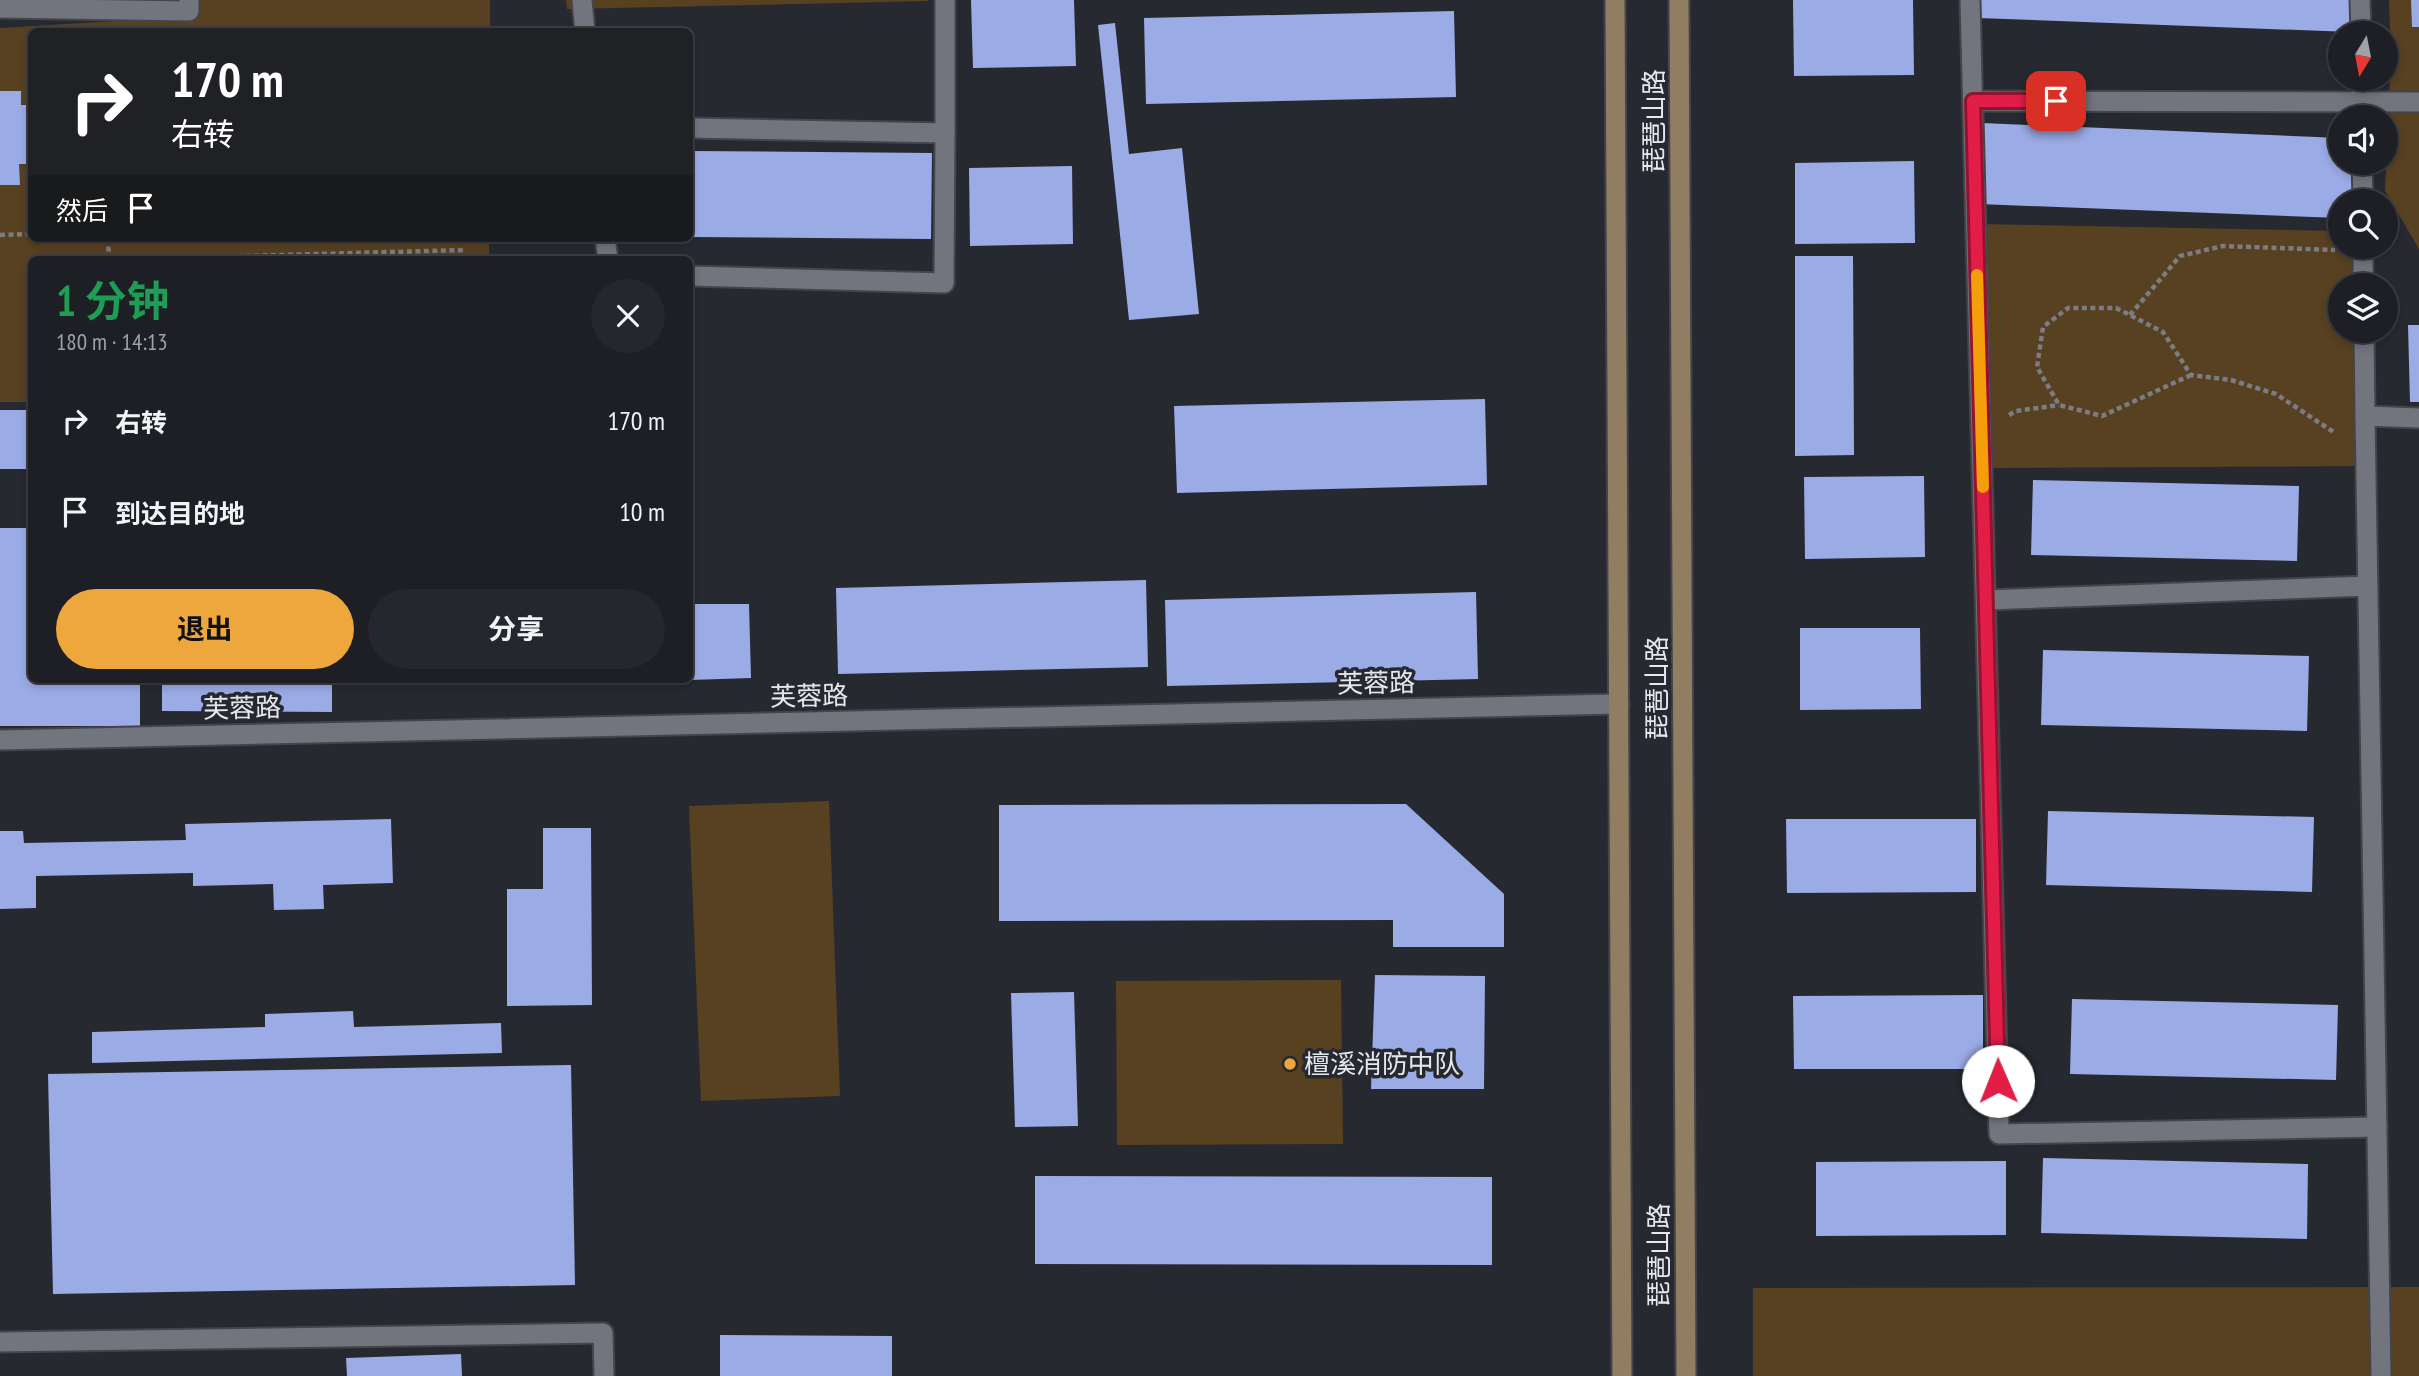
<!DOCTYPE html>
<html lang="zh">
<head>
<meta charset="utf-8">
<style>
	body { margin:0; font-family:"PT Sans Narrow","Noto Sans SC",sans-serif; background:#25272d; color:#f1f3f6; height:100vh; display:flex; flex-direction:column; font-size:26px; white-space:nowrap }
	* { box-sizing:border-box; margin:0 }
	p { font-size:23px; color:#a0a2a7 }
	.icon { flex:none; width:38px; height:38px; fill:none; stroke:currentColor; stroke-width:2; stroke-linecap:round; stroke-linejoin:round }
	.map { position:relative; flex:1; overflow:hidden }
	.details { position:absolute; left:28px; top:256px; width:665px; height:427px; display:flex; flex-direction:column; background:#1d1f25; border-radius:10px; box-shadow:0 4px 10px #0003,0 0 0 2px #3b3d42 }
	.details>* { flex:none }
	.banner { position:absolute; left:28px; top:28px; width:665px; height:214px; border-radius:10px; box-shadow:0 4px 10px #0003,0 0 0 2px #3b3d42; background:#202124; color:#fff; overflow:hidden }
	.needle { width:46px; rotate:190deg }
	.buttons { position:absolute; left:2328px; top:21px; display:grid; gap:14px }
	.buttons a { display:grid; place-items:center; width:70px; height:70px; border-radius:50%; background:#1d1f25; box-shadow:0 4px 10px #0003,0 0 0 2px #3b3d42; font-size:35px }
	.pin { position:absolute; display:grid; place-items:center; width:60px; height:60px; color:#fff; margin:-30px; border-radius:14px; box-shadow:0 4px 10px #0006 }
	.me { position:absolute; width:77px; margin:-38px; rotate:359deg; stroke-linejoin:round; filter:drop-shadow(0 0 5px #0008) }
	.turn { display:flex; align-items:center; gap:24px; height:147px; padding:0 28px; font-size:32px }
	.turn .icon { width:91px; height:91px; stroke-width:2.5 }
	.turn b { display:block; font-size:49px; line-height:60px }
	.then { display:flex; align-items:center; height:66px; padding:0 28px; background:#0003; gap:14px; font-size:26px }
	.round { display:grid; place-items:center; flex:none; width:74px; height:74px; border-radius:37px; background:#25272d }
	.headline { display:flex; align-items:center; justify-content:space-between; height:119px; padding:0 28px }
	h1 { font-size:42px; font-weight:700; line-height:52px; color:#1e9e55 }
	.primary-button { display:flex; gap:14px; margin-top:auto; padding:14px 28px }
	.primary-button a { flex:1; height:80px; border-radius:42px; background:#eea73d; color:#111; font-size:28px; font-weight:700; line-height:80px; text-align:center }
	.primary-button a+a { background:#25272d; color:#f1f3f6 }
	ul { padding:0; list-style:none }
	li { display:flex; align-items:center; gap:21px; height:91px; padding:0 28px }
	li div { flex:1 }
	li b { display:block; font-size:26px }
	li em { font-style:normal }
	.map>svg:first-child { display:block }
	.green { fill:#584121 }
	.building { fill:#9babe6 }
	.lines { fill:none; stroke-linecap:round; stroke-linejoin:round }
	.service-casing { stroke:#43454b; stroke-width:23 }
	.minor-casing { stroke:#43454b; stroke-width:23 }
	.secondary-casing { stroke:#43454b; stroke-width:23 }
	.path { stroke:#7b7d84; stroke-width:4.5; stroke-dasharray:5 3.5; stroke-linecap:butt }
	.service { stroke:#72757e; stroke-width:19 }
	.minor { stroke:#72757e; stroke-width:19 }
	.secondary { stroke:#917e62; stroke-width:19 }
	.route-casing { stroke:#92132f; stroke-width:18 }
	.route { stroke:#e11d48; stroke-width:12 }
	.slow { stroke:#f59e0b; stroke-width:12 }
	.poi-dot { fill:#eea73d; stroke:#272931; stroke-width:2.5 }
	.labels { text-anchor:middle; stroke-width:7; stroke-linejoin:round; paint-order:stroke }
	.street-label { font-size:26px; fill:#e6e8ed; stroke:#272931 }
	.poi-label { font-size:26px; fill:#e6e8ed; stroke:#272931; text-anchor:start }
</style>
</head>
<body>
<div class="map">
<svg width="2419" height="1376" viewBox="0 0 2419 1376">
	<rect width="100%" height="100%" fill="#272931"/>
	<g class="green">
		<path d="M166 0H490V31L32 32V238H489V259H32L31 402H0V28L166 18Z"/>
		<path d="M566 0H928V1L567 9Z"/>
		<path d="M2389 0H2419V249L2385 191 2391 51Z"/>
		<path d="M1976 224 2340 231V247H2363L2364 285H2340V331H2364L2366 466 1982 468Z"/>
		<path d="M829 801 840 1096 701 1101 689 806Z"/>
		<path d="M1341 980 1343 1144 1117 1145 1116 981Z"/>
		<path d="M2419 1287V1376H1753V1288Z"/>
	</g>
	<g class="building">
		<path d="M971 0H1074L1076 66 973 68Z"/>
		<path d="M1793 0H1913L1914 75 1794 76Z"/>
		<path d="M1979 0H2352L2351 32 1978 18Z"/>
		<path d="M2411 0H2419V27H2412Z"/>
		<path d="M1454 11 1456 97 1146 104 1144 18Z"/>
		<path d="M1115 23 1129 154 1182 148 1199 314 1129 320 1098 25Z"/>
		<path d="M0 91H21V105H32V164H19L20 185H0Z"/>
		<path d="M1982 123 2340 138V163H2354L2352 201H2340V218L1979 204Z"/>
		<path d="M690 151 932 153 931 239 690 237Z"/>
		<path d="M1914 161 1915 243 1795 244V163Z"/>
		<path d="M1072 166 1073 244 970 246 969 168Z"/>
		<path d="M1795 256H1853L1854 455 1795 456Z"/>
		<path d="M2408 325H2419V402H2410Z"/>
		<path d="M1485 399 1487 485 1177 493 1174 406Z"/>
		<rect x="0" y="410" width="32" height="59"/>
		<path d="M1924 476 1925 557 1805 559 1804 477Z"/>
		<path d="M2033 480 2299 486 2297 561 2031 555Z"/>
		<path d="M0 528H32V679H140V726H0Z"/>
		<path d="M1146 580 1148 667 838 674 836 588Z"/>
		<path d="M1476 592 1478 679 1167 686 1165 600Z"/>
		<path d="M690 604H749L751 678 690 680Z"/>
		<path d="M1800 628H1920L1921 709 1800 710Z"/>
		<path d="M2043 650 2309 656 2307 731 2041 725Z"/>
		<path d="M162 679H332V712L162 711Z"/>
		<path d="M624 679H667V681L624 683Z"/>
		<path d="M1406 804 1504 894V947H1393V920L999 921V805Z"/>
		<path d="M2048 811 2314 817 2312 892 2046 885Z"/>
		<path d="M391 819 393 883 323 885 324 909 274 910 273 884 193 886V873L36 876V908L0 909V831H23L24 843 186 840 185 824Z"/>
		<path d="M1786 819H1976V892L1787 893Z"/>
		<path d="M543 828H591L592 1005 507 1006V889H543Z"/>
		<path d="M1375 975 1485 976 1484 1089H1371Z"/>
		<path d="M1074 992 1078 1126 1015 1127 1011 993Z"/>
		<path d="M1983 995V1069H1794L1793 996Z"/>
		<path d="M2072 999 2338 1005 2336 1080 2070 1074Z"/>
		<path d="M353 1011 354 1027 501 1023 502 1053 92 1063V1032L265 1027V1014Z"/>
		<path d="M571 1065 575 1285 53 1294 48 1074Z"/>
		<path d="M2043 1158 2308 1164 2307 1239 2041 1233Z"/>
		<path d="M2006 1161V1235L1816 1236V1162Z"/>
		<path d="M1035 1176 1492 1177V1265L1035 1264Z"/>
		<path d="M720 1335 892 1336V1376H720Z"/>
		<path d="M461 1354 462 1376H347L346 1358Z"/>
	</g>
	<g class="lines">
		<g class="service-casing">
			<g id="service">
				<path d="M582 0 585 32"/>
				<path d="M1970 0 1999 1134 2377 1127"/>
				<path d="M2360 0 2361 33"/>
				<path d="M0 8 189 11V0"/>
				<path d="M2361 79 2362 117"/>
				<path d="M1973 101 2419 102"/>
				<path d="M690 128 945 133V0"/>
				<path d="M2362 163 2363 201"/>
				<path d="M605 238 608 259"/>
				<path d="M2363 247V285"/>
				<path d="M690 276 944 283 945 133"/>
				<path d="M2364 331 2365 416"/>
				<path d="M1986 600 2368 586"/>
				<path d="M0 1342 603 1333 604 1376"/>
				<path d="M2381 1376 2365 416 2419 418"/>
			</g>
		</g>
		<g class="minor-casing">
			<path id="minor" d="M0 740 1619 704"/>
		</g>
		<g class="secondary-casing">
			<g id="secondary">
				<path d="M1615 0 1622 1376"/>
				<path d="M1679 0 1686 1376"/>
			</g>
		</g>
		<g class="path">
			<path d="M0 235 32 234"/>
			<path d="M108 238 109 259"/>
			<path d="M135 259 463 250"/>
			<path d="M2130 315 2180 256 2223 246 2335 250"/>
			<path d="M2191 375 2102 416 2059 405 2037 367 2043 327 2068 308H2116L2163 332 2191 375 2231 380 2276 394 2335 433"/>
			<path d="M2009 415 2016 411 2059 405"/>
		</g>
		<use href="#service" class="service"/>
		<use href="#minor" class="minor"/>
		<use href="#secondary" class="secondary"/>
	</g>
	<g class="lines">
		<g class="route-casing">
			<path id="route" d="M1998 1081 1973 101H2056"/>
		</g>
		<use href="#route" class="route"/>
		<path class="slow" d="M1977 275 1983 487"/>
	</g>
	<circle class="poi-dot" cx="1290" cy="1064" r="7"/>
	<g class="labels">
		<g class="street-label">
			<text transform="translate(1654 121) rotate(-90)" y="9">琵琶山路</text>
			<text transform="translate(1376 683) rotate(-1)" y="9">芙蓉路</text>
			<text transform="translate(1657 688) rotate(-90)" y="9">琵琶山路</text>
			<text transform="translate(809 696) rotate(-1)" y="9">芙蓉路</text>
			<text transform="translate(242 708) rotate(-1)" y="9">芙蓉路</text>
			<text transform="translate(1659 1255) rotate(-90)" y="9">琵琶山路</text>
		</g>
		<g class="poi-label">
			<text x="1304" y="1073">檀溪消防中队</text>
		</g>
	</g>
</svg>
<div class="buttons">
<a><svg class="needle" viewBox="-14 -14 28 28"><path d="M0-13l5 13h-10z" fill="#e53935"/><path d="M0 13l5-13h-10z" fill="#a0a2a7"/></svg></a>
<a><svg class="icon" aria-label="sound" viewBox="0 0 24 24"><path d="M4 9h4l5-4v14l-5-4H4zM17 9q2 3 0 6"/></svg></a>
<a><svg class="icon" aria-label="search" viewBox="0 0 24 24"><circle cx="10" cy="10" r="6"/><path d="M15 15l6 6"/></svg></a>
<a><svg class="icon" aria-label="layers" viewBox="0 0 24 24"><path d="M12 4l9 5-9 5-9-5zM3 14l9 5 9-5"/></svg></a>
</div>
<div class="pin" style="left:2056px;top:101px;background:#d93025"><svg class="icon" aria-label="arrive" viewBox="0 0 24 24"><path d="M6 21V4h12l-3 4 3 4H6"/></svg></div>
<svg class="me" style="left:1998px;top:1081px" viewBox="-20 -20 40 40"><circle r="19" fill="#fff"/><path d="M0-13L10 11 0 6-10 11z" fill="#e11d48"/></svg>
<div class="banner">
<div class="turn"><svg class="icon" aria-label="right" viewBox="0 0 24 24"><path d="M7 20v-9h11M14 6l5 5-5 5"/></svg><div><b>170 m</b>右转</div></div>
<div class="then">然后<svg class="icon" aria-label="arrive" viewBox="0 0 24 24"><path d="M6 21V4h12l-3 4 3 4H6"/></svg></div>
</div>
<section class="details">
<div class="headline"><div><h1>1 分钟</h1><p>180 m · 14:13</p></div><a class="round"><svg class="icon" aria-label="close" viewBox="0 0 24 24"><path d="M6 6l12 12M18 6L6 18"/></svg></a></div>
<ul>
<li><svg class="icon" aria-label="right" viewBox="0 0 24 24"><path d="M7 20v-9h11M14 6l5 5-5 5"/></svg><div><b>右转</b></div><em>170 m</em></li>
<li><svg class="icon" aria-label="arrive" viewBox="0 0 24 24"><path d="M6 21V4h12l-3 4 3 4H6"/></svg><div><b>到达目的地</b></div><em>10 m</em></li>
</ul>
<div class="primary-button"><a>退出</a><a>分享</a></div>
</section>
</div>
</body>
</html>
